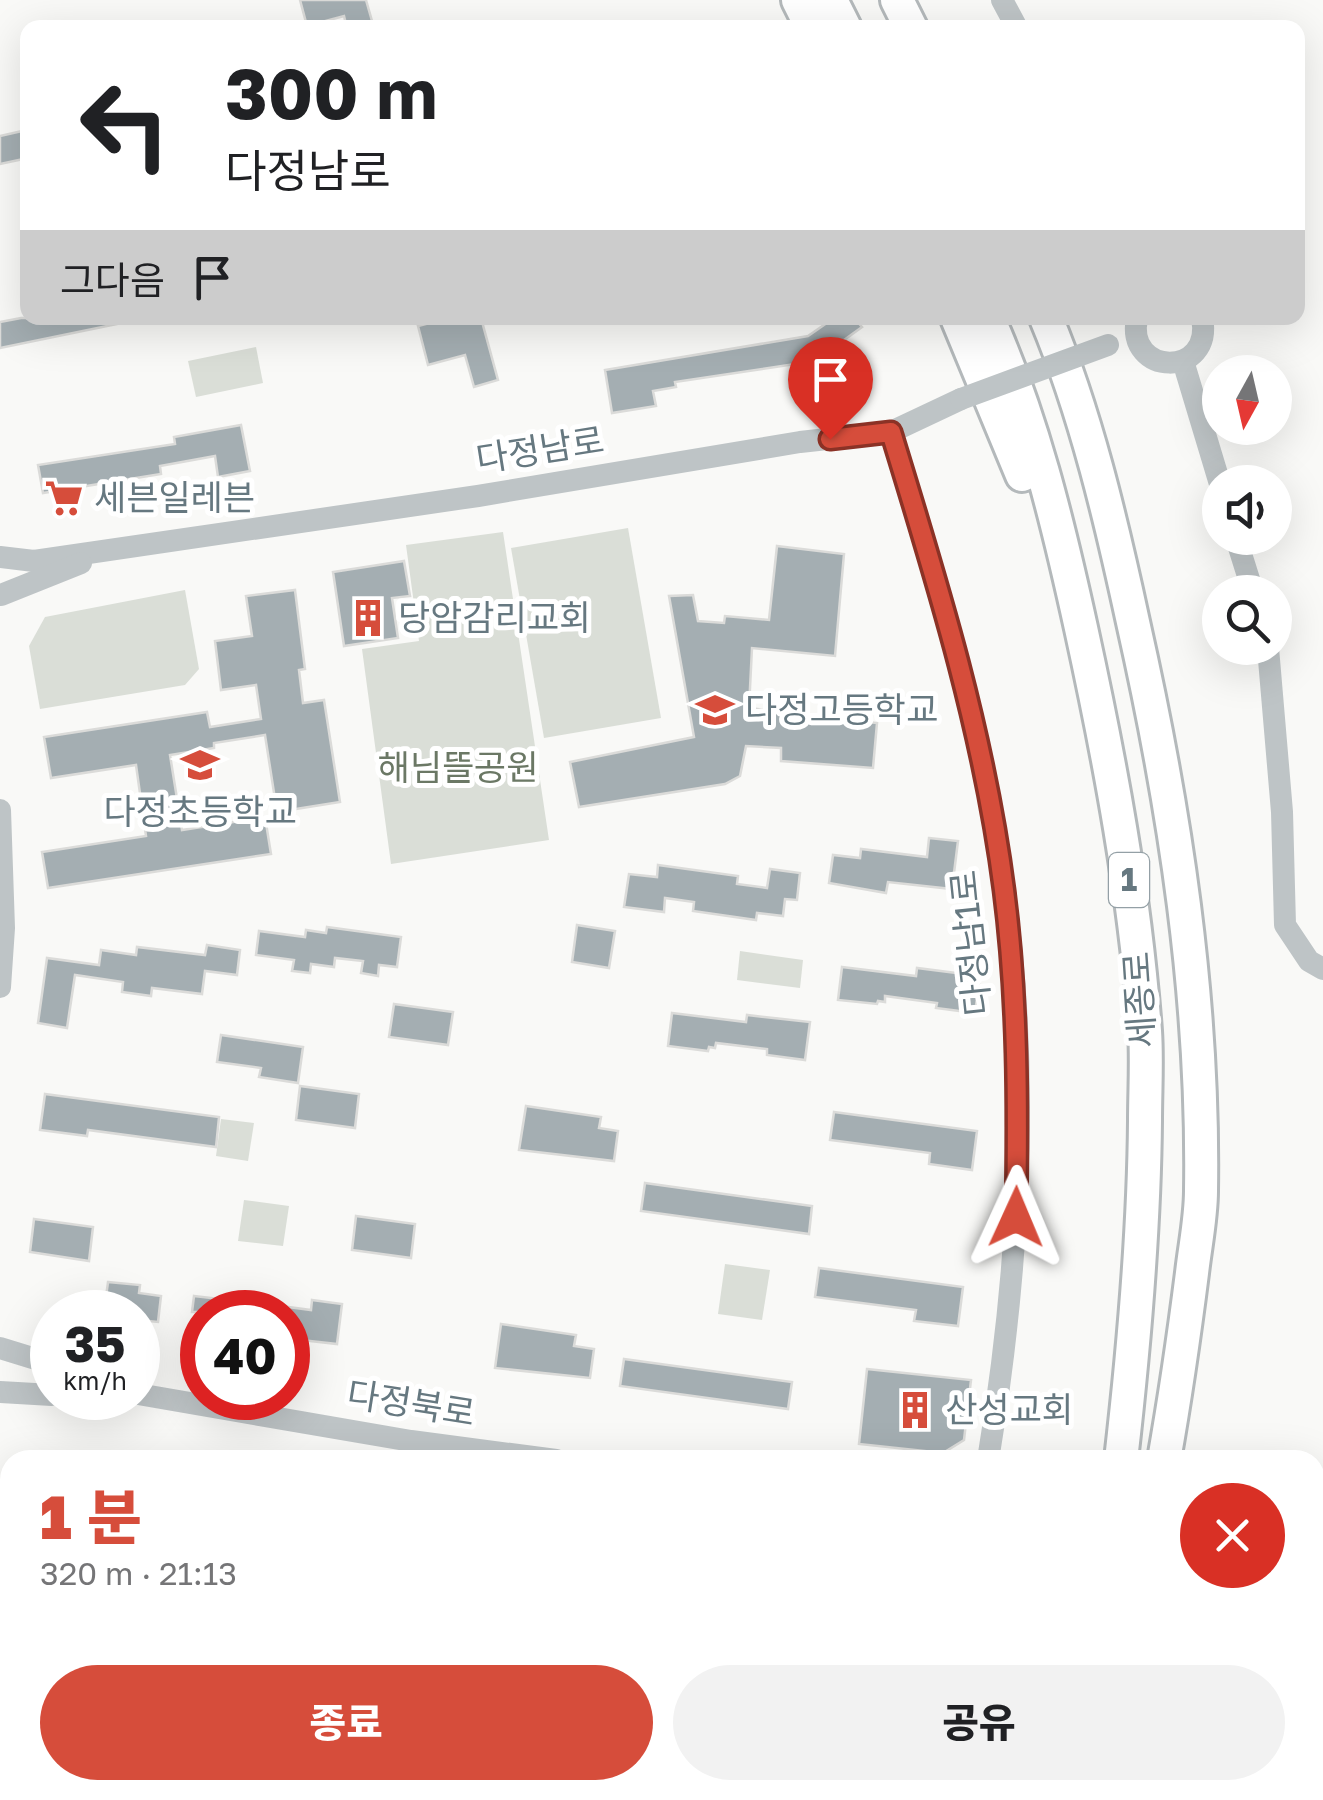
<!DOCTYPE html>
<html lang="ko">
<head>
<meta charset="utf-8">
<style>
	body { margin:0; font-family:"Golos Text","Noto Sans KR",sans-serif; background:#f2f2f2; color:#202124; height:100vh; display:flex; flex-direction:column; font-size:38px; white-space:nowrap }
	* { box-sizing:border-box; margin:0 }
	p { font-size:32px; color:#757577 }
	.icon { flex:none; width:55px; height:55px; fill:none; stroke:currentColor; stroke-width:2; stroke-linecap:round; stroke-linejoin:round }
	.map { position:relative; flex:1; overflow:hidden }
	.drawer { position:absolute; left:0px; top:1450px; width:1325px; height:350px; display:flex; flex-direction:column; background:#fff; border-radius:30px 30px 0 0; box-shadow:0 10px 40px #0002 }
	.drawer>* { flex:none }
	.top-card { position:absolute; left:20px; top:20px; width:1285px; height:305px; border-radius:20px; box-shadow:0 10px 40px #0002; background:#fff; color:#202124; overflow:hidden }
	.needle { width:65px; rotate:188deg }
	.tools { position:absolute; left:1202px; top:355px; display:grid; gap:20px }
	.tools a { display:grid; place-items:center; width:90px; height:90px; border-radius:50%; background:#fff; box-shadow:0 10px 40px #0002; font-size:50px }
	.speed { position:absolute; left:30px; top:1290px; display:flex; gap:20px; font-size:50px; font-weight:700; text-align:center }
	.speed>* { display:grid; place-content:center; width:130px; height:130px; border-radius:50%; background:#fff; box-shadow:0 10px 40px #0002; line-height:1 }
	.speed small { font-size:25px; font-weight:400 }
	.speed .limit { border:15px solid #d22; background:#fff; color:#111 }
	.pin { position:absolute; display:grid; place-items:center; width:85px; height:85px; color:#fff; margin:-102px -42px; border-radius:50% 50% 50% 0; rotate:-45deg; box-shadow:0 0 10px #0007 }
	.pin .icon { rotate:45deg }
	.me { position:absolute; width:110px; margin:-55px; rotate:1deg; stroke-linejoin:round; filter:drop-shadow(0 0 8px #0008) }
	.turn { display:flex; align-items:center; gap:35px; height:210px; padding:0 40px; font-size:45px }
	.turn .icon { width:130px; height:130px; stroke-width:2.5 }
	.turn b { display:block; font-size:70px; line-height:85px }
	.then { display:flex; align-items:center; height:95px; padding:0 40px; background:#0003; gap:20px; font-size:38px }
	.round { display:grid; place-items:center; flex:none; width:105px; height:105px; border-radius:52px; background:#f2f2f2 }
	.overview { display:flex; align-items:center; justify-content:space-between; height:170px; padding:0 40px }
	h1 { font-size:60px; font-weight:800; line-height:75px; color:#d64d3b }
	.primary-button { display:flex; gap:20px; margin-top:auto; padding:20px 40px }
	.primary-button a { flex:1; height:115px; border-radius:60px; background:#d64d3b; color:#fff; font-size:40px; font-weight:800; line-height:115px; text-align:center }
	.primary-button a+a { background:#f2f2f2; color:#202124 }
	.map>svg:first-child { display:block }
	.green { fill:#daded7 }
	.building { fill:#a4aeb2; stroke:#dbdbd9; stroke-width:2.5 }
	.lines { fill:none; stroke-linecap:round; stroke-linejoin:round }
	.highway-casing { stroke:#b4b9bb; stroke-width:38 }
	.minor { stroke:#bec4c6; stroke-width:22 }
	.highway { stroke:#fff; stroke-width:32 }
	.minor-bridge { stroke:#bec4c6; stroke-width:22 }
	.route-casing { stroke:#8b3226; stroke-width:25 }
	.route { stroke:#d64d3b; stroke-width:18 }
	.labels { text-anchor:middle; stroke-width:10; stroke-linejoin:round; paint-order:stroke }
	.shield { fill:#fff; stroke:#94a0a6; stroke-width:2.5 }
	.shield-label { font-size:32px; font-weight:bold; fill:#667880 }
	.street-label { font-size:35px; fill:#667880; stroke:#fff }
	.poi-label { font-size:35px; fill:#667880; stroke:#fff; text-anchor:start }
	.park-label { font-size:35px; fill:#6b7865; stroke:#fff }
</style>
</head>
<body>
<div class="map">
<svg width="1323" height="1800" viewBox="0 0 1323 1800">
	<rect width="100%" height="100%" fill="#f9f9f7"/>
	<g class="green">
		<path d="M256 347 263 383 196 397 188 361Z"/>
		<path d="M628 528 661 718 544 738 511 548Z"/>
		<path d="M503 532 549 840 391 864 362 649 419 641 406 545Z"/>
		<path d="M185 590 199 669 185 685 40 709 29 646 45 617Z"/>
		<path d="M740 951 803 960 800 988 737 980Z"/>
		<path d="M221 1119 254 1123 248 1161 216 1156Z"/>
		<path d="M244 1200 289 1206 283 1246 238 1241Z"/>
		<path d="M725 1264 770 1270 762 1320 718 1314Z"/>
	</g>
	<g class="building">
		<path d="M300 0H366L374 28H347L344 16 307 26Z"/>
		<path d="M22 131 28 158 0 164V136Z"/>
		<path d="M21 318H117V324L0 348V322Z"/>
		<path d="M449 318H481L498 380 474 387 465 355 428 365 418 326Z"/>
		<path d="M834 318H854L862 327 815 361 675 382 676 387 653 391 656 406 612 413 605 370 808 336Z"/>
		<path d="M241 425 250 471 218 477 215 456 160 466 161 474 43 493 38 465 175 444 174 437Z"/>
		<path d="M777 546 844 554 835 656 752 648 749 708 877 723 873 768 781 761V748L746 746 740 776 725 784 579 807 570 762 694 737 669 596 693 595 698 621 724 623 725 616 769 620Z"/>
		<path d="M404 561 410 596 392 598 398 638 344 646 333 572Z"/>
		<path d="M295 590 305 669 299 670 303 703 324 700 340 802 277 812 265 735 214 743V748L170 755 182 830 265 817 271 854 48 888 42 852 146 836 136 765 51 778 44 737 207 712 210 727 261 719 256 685 221 690 215 641 252 636 246 596Z"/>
		<path d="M929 838 958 841 952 889 888 882 886 893 829 883 833 855 860 858 861 849 927 857Z"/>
		<path d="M658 865 738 876 737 884 767 888 770 869 800 873 797 900 785 899 783 916 757 913 756 920 693 911 694 902 665 898 664 912 624 907 629 874 657 877Z"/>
		<path d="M577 925 615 931 609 968 572 962Z"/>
		<path d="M327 927 401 937 397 967 379 965 378 976 361 973 363 961 335 958 334 967 311 964 310 973 292 971 294 960 256 955 259 931 305 937 306 930 326 933Z"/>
		<path d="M207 945 240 950 237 975 205 971 202 994 152 988 151 996 122 992 123 982 75 975 67 1028 38 1023 47 958 99 965 101 950 136 955 137 947 205 955Z"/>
		<path d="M842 967 916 976 917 968 980 976 975 1013 936 1008 937 1003 885 996V1002L878 1001 877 1004 838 1000Z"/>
		<path d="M394 1004 453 1012 448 1045 389 1037Z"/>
		<path d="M672 1013 746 1022 747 1015 810 1022 805 1060 767 1055V1049L716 1043 715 1048 709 1047 708 1051 668 1046Z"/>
		<path d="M221 1035 303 1047 298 1083 259 1077 261 1068 217 1062Z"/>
		<path d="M300 1086 359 1094 355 1128 296 1120Z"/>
		<path d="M45 1094 219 1117 216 1147 88 1130 87 1136 40 1130Z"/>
		<path d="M526 1106 601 1117 599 1128 618 1131 614 1161 519 1150Z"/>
		<path d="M834 1112 977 1131 972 1170 929 1164 930 1153 830 1140Z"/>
		<path d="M645 1183 812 1206 809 1234 641 1211Z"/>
		<path d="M356 1216 415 1224 411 1258 352 1250Z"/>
		<path d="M34 1219 93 1227 89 1261 30 1252Z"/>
		<path d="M819 1268 963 1287 958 1326 914 1321 916 1310 815 1297Z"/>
		<path d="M108 1282 140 1285 139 1293 161 1296 158 1322 138 1320V1312H104Z"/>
		<path d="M194 1296 254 1303V1312H192Z"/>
		<path d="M312 1300 342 1304 337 1344 292 1339V1334L288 1333V1307L311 1310Z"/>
		<path d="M501 1324 576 1335 574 1346 594 1349 590 1378 495 1368Z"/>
		<path d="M624 1359 792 1382 788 1409 620 1386Z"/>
		<path d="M867 1369 971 1380 964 1440 943 1453 859 1444Z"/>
	</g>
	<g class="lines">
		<g class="highway-casing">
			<g id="highway">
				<path d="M798 0 812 28"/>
				<path d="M831 0 845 28"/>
				<path d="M897 0 911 28"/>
				<path d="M957 318 1022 475"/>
				<path d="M988 318C1032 416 1058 523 1081 628 1110 761 1135 895 1145 1031 1147 1060 1145 1091 1145 1121 1144 1235 1134 1347 1121 1460"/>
				<path d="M1046 318C1086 414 1111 520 1133 622 1175 809 1204 999 1201 1191 1201 1218 1195 1246 1192 1273 1184 1336 1175 1398 1164 1460"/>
				<path d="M1012 1800 1015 1790"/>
				<path d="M1047 1800 1050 1790"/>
				<path d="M1081 1800 1083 1790"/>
				<path d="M1107 1800 1110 1790"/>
			</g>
		</g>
		<g class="minor">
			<path d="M1002 0 1017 28"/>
			<path d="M1137 318C1125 377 1214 378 1202 318"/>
			<path d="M1183 361 1220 484"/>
			<path d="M891 432C937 582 981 731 1004 887 1031 1076 1019 1272 988 1460"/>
			<path d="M1236 538 1253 592"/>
			<path d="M0 557 34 561 478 496 800 442 891 432 961 399"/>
			<path d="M1 595 81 563"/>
			<path d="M1268 648 1282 812 1285 925 1309 961 1323 969"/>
			<path d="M0 810 4 928 0 987"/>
			<path d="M0 1348 52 1364"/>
			<path d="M0 1392 52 1395"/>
			<path d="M138 1394 411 1441 556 1460"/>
			<path d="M1315 1540 1323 1541"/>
			<path d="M1315 1647 1323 1648"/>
			<path d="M1315 1776 1323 1777"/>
			<path d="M1190 1800 1193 1790"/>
		</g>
		<use href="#highway" class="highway"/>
		<path class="minor-bridge" d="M961 399 1108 345"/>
	</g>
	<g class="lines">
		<g class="route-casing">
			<path id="route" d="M830 439 891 432C937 582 984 733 1004 890 1018 998 1018 1108 1016 1217"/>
		</g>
		<use href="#route" class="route"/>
	</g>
	<defs>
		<g id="supermarket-bare" transform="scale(3)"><path d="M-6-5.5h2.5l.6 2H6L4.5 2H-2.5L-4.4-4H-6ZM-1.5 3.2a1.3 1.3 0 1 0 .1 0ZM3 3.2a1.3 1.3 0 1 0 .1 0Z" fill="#d64d3b" stroke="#fff" stroke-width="2.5" paint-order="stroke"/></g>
		<g id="building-bare" transform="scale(3)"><path d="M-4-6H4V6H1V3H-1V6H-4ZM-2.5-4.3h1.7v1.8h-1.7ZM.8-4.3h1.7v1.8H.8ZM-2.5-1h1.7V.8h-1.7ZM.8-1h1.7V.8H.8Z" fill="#d64d3b" stroke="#fff" stroke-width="2.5" paint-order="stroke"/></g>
		<g id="school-bare" transform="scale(3)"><path d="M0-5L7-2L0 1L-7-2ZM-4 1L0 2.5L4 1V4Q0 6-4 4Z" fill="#d64d3b" stroke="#fff" stroke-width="2.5" paint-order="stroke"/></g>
	</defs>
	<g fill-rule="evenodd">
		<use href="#supermarket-bare" x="64" y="498"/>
		<use href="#building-bare" x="368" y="618"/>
		<use href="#school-bare" x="715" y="710"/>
		<use href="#school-bare" x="200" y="765"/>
		<use href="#building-bare" x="915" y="1410"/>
	</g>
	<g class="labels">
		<rect class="shield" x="1109" y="853" width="40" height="54" rx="8"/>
		<g class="shield-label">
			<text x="1129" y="891">1</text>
		</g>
		<g class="street-label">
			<text transform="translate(540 450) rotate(-9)" y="12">다정남로</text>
			<text transform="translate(971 943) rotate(-96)" y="12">다정남1로</text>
			<text transform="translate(1140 1000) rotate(-94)" y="12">세종로</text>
			<text transform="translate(411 1404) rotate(9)" y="12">다정북로</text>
		</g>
		<g class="poi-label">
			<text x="94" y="510">세븐일레븐</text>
			<text x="398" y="630">당암감리교회</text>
			<text x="745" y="722">다정고등학교</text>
			<text x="200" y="824" text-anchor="middle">다정초등학교</text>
			<text x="945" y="1422">산성교회</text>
		</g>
		<g class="park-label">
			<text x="458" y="780">해님뜰공원</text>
		</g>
	</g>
</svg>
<div class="tools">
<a><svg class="needle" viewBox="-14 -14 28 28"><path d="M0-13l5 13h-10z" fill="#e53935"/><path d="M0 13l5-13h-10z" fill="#757577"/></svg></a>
<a><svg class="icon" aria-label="sound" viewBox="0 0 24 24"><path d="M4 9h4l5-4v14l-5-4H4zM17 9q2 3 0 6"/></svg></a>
<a><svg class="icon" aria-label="search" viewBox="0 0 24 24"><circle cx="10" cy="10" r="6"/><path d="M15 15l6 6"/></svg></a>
</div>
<div class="speed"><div>35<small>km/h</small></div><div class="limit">40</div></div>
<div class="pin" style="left:830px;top:439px;background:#d93025"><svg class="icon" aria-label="arrive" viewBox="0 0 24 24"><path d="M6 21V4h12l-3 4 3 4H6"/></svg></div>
<svg class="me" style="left:1016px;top:1217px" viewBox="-20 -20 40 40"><path d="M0-17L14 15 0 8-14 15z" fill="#d64d3b" stroke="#fff" stroke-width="4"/></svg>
<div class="top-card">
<div class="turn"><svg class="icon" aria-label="left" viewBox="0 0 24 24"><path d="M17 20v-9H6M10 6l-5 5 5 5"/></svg><div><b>300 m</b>다정남로</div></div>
<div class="then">그다음<svg class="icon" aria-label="arrive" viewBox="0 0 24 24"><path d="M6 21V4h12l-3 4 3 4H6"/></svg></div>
</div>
<section class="drawer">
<div class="overview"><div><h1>1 분</h1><p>320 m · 21:13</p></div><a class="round" style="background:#d93025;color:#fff"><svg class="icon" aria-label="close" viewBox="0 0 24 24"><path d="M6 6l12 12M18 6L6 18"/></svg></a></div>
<div class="primary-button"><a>종료</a><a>공유</a></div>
</section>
</div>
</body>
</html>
